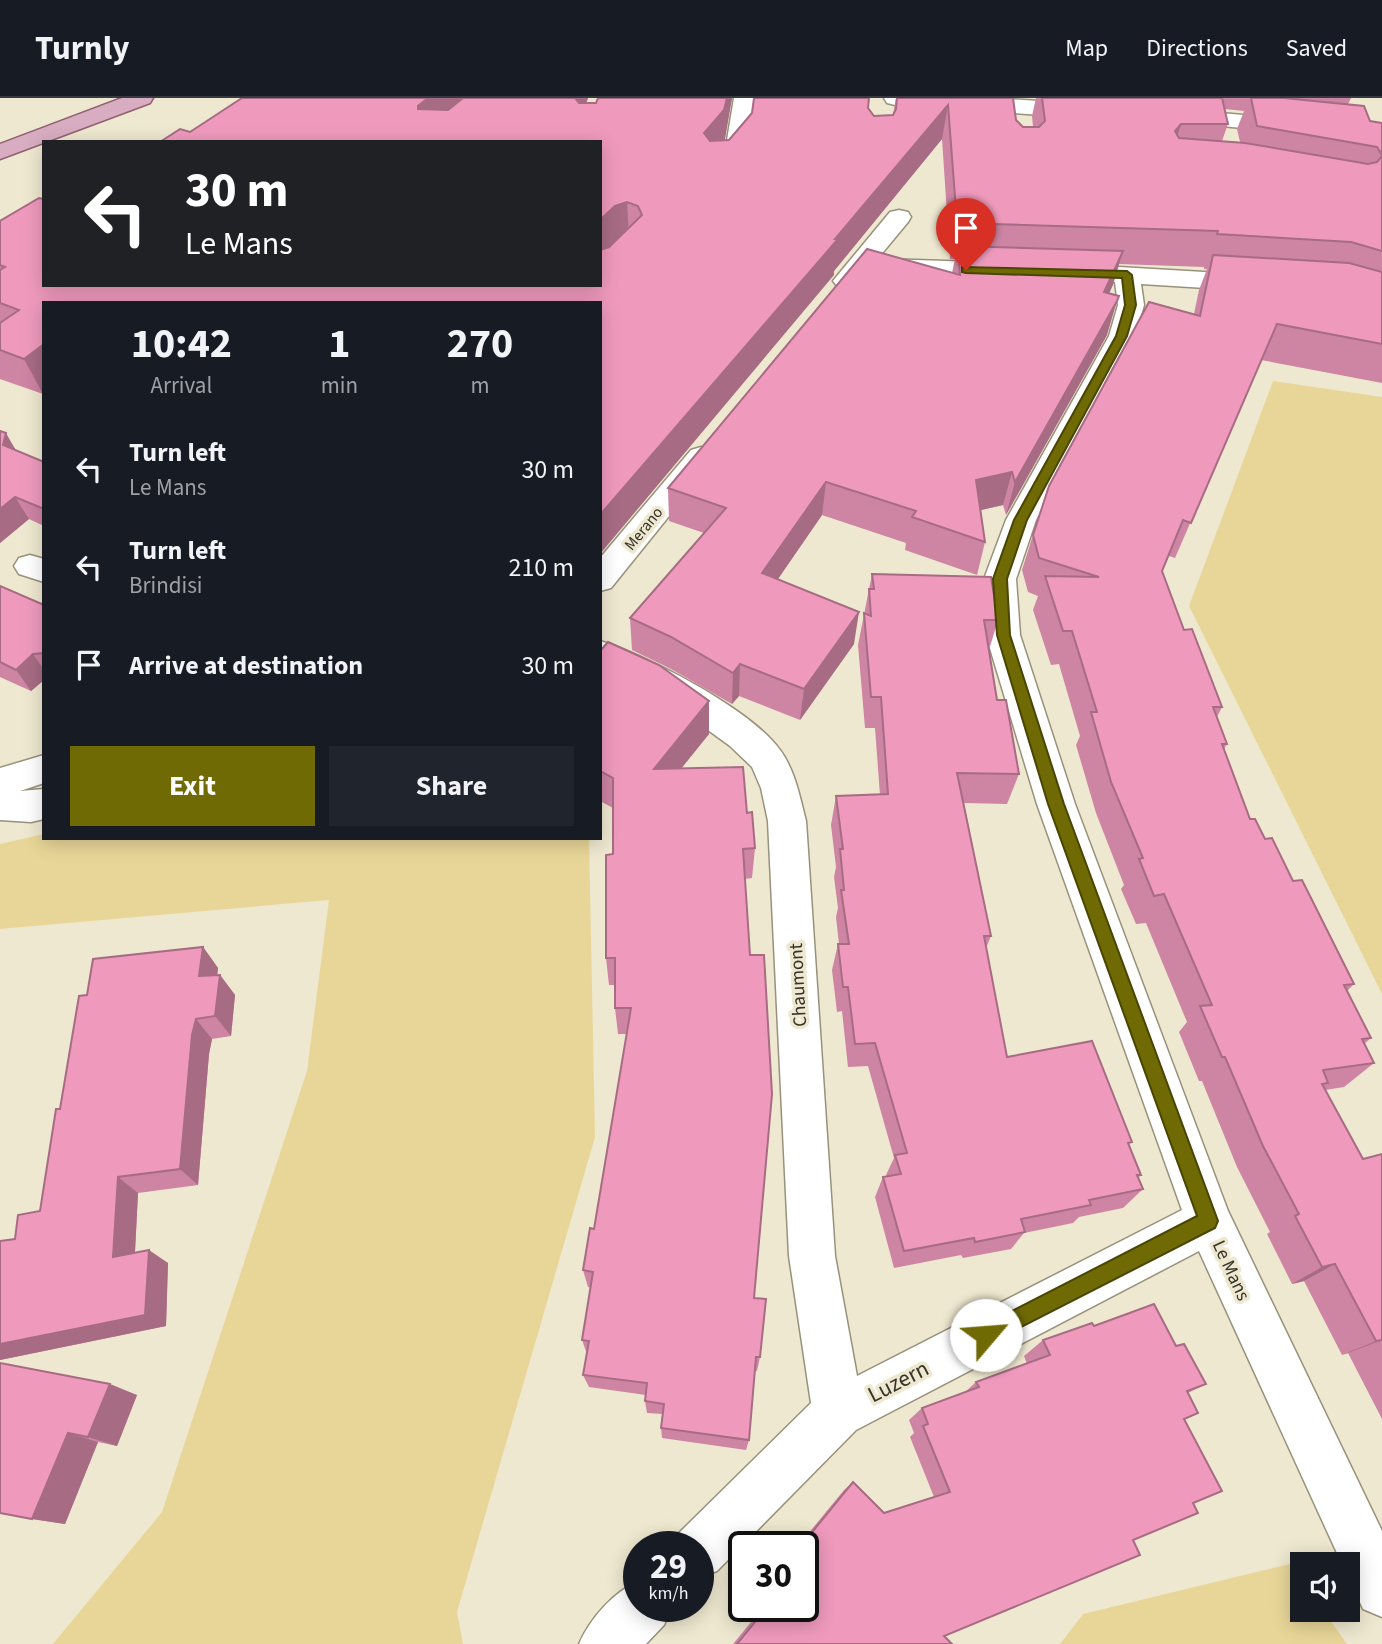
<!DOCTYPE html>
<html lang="en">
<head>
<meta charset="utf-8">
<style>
	body { margin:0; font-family:"Source Sans 3",sans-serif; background:#20242c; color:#f1f3f6; height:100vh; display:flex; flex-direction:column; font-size:26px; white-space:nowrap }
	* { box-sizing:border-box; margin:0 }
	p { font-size:23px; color:#9ea1a6 }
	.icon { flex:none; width:38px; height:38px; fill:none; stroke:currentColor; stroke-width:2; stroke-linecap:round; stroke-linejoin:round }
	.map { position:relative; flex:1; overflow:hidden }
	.details { position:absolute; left:42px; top:203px; width:560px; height:539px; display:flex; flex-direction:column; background:#171b24; border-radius:0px; box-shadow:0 4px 18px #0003 }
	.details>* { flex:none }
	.guide { position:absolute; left:42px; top:42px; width:560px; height:147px; border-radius:0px; box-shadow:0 4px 18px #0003; background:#202124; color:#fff; overflow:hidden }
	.tools { position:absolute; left:1290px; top:1454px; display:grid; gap:14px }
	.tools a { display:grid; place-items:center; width:70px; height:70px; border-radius:0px; background:#171b24; box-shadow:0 4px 18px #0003; font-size:35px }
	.speed { position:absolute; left:623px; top:1433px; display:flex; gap:14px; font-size:35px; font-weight:700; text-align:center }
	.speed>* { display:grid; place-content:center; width:91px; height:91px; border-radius:50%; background:#171b24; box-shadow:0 4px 18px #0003; line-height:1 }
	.speed small { font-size:18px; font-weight:400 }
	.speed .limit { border:4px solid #111; border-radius:10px; background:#fff; color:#111 }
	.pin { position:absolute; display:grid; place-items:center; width:60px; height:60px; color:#fff; margin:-72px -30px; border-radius:50% 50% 50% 0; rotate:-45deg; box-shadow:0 0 7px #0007 }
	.pin .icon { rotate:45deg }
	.me { position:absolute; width:77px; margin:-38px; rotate:63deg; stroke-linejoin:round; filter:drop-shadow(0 0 5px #0008) }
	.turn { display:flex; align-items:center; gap:24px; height:147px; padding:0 28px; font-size:32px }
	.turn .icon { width:91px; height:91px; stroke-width:2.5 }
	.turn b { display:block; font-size:49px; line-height:60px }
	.eta { display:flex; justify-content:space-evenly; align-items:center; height:119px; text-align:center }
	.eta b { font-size:42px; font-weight:700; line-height:49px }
	.cta { display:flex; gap:14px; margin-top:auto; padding:14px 28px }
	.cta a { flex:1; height:80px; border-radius:0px; background:#706a04; color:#fff; font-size:28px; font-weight:700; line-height:80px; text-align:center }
	.cta a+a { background:#20242c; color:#f1f3f6 }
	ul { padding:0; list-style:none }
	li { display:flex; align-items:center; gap:21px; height:98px; padding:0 28px }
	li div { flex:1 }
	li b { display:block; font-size:26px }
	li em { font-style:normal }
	header { display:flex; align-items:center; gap:42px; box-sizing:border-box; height:98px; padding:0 35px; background:#171b24; border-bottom:2px solid #363941 }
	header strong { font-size:33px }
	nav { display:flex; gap:38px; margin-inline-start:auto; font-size:24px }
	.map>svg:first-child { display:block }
	.green { fill:#e8d698 }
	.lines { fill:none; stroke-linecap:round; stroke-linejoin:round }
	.minor-casing { stroke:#98917b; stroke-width:3 }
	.major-casing { stroke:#905f71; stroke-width:3 }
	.minor { fill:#fff; fill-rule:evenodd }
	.major { fill:#d9adc1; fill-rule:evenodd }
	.wall { fill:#ce84a3; fill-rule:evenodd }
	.shaded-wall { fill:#a76c84 }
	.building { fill:#ef9abd; stroke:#a76c84; stroke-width:2 }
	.route { fill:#706a04; stroke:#494503; stroke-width:2 }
	.labels { text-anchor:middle; stroke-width:7; stroke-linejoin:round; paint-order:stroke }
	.far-street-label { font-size:16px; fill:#36332a; stroke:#efe8d0 }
	.street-label { font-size:19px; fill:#36332a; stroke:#efe8d0 }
	.near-street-label { font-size:23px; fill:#36332a; stroke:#efe8d0 }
</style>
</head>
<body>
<header>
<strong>Turnly</strong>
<nav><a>Map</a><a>Directions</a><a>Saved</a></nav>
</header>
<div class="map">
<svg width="1382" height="1546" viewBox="0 0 1382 1546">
	<rect width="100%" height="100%" fill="#efe8d0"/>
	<g class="green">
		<path d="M1273 283 1382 299V896L1189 508Z"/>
		<path d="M44 736V740H589L595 1039 457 1514 463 1546H53L162 1414 307 973 329 802 0 831V746Z"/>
		<path d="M1290 1466 1302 1482V1512H1323L1347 1546H1060L1083 1516Z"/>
	</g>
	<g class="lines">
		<g class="minor-casing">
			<g id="minor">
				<path d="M734 0H756L748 49 726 75H710L706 70 726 48Z"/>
				<path d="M884 0H992L1087 6 1095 8 1098 13 1095 18 1087 20 895 7 887 5Z"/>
				<path d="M1175 11 1382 29V43L1167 23 1164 18 1167 13Z"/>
				<path d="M899 112 908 114 911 119 908 124 855 188 846 191 837 188 833 183 837 178 890 114Z"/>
				<path d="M885 161 1007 165 1016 168 1020 173 1016 178 1007 181 876 174 872 169 876 164Z"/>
				<path d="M1102 168 1255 177 1264 180 1268 185 1264 190 1255 193 1141 186 1144 207 1135 238 1036 422 1016 481 1020 537 1075 706 1228 1113 1382 1433V1519L1363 1511 1348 1477V1466H1342L1199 1153 856 1332 717 1473 698 1480V1449H673L679 1435 811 1305 789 1158 768 723 761 690 752 669 730 648 661 598 600 570V543C647 557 752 612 780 652 795 672 800 700 806 723L835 1158 857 1278 1182 1112 1037 706 986 537 984 481 1006 422 1109 238 1118 207 1115 184 1093 181 1089 176 1093 171Z"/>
				<path d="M701 349 711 352 716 359 711 366 611 490 600 493V460L691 352Z"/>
				<path d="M30 457 44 461V484L19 476 14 468 19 460Z"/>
				<path d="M44 657V685L20 693 44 691V721L31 724 0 722V670Z"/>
				<path d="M639 1483V1508H672L664 1527 646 1546H579C590 1521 613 1494 639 1483Z"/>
			</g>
		</g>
		<g class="major-casing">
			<path id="major" d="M122 0H153L150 5 0 61V46Z"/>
		</g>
		<use href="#minor" class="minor"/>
		<use href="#major" class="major"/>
	</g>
	<g class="wall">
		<path d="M242 0H588L586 5H596L598 0H732L724 42 868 10 874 18 893 17 896 0H1013L1016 22 1023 29H1033L1032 18 1036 0H1351L1348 6 1370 23 1382 25V285L1261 262 1175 460 1169 458 1162 473 1184 532 1222 609 1217 619 1227 646 1224 651 1250 721 1293 783 1354 886 1347 893 1371 940 1364 946 1374 965 1344 989 1325 992 1363 1061 1382 1056V1321L1348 1255 1342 1257 1304 1183 1292 1186 1267 1136 1270 1134 1237 1069 1202 983H1199L1179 934 1187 924 1146 825 1136 826 1121 791 1124 787 1096 715 1076 647 1080 638 1059 566 1051 567 1033 512 1038 498 1028 494 1022 472 1033 437 1194 216 1199 192 1207 171H1204V169L1119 166 1108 196 1107 237 1006 417 1003 407 981 412 985 444 977 477 905 452 906 445 822 417 778 481 854 546 800 622 739 598 732 606 671 571 632 552 630 520 704 435 669 423 668 390 952 175 955 161H950L942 41 834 173V177L600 205H44V296H43L0 281V123L44 187H600V44L190 34ZM1225 11 1244 13 1237 31 1240 44 1222 43 1228 26Z"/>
		<path d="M0 333 16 352 44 364V428L29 421 0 445Z"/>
		<path d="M872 476 998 522 989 552 997 602 1019 676 1007 706 964 705 991 838 986 850 1007 959 1129 1047 1141 1077 1138 1080 1143 1091 1123 1110 1079 1119 1073 1125 1024 1135 1011 1151 963 1160 961 1157 894 1170 875 1099 883 1079H887L886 1077 894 1060 868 968 848 969 842 913 837 914 832 872 838 846H839L836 819 838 810 834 779 836 769 831 727 836 698 880 697 875 630H865L858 547Z"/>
		<path d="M0 488 44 507V582L31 593 0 579Z"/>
		<path d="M600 553 709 603V636L681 670 747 715 755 750 752 780 745 781 754 1200 760 1259 757 1273H755L749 1342 746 1352 662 1340 661 1330 663 1316 647 1315 645 1303 646 1297 589 1289 583 1277 587 1256 582 1242 591 1190 588 1189 583 1172 594 1131 627 936H618L615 910V887H609L606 860 613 756V710L600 703Z"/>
		<path d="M203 849 218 870 217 877H220L235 897 231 938 212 941 209 956 198 1087 138 1095 135 1155 168 1165 166 1228 0 1262V1143L15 1141 40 1113 60 1011Z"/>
		<path d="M1094 1228 1176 1248 1206 1286 1188 1295 1184 1321 1193 1405 1133 1442 944 1538 952 1546H733L760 1513 756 1508H803V1449H790L795 1445 798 1448 844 1392 853 1384 884 1415 934 1399 910 1339 914 1335 909 1322 922 1310 965 1294 976 1284 1027 1266 1024 1258 1043 1242Z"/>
		<path d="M0 1265 137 1297 117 1348 98 1344 65 1426 32 1421Z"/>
	</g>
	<g class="shaded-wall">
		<path d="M428 0H476L424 42 418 11V8Z"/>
		<path d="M574 0H588L577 33Z"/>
		<path d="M727 0H732L724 47 703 70 704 35Z"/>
		<path d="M948 7 942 41 834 173V177L600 456V417Z"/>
		<path d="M1181 26 1170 60 1175 33Z"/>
		<path d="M627 104 629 140 600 159V122L615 108Z"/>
		<path d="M1123 153 1113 187 1094 228 1104 194Z"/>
		<path d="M1117 203 1107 237 1006 417 1015 384Z"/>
		<path d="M44 246V296H43L24 261Z"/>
		<path d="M6 335 19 358 3 347Z"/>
		<path d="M1012 374 1003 407 968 415 976 382Z"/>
		<path d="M826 384 822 417 760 507 762 475Z"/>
		<path d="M15 399 29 421 0 445V411Z"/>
		<path d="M859 514 854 546 800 622 804 591Z"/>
		<path d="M33 556 44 572V582L31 593 16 572Z"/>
		<path d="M740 566 739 598 732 606 733 575Z"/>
		<path d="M709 603V636L656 702 654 671Z"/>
		<path d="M203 849 218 870 215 899 199 878Z"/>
		<path d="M220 877 235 897 231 938 215 918Z"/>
		<path d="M196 921 212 941 209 956 198 1087 180 1071 192 937Z"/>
		<path d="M118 1079 138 1095 134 1172 113 1159Z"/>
		<path d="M149 1152 168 1165 166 1228 0 1262V1246Z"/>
		<path d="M1335 1166 1304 1183 1292 1186 1322 1169Z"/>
		<path d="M1382 1242 1348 1255 1342 1257 1376 1243Z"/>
		<path d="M110 1286 137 1297 117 1348 88 1339Z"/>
		<path d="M68 1335 98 1344 65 1426 32 1421Z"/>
	</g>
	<g class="building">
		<path d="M242 0H428L418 8V11L448 12 463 0H575L579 5H596L598 0H727L724 12 704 35 710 43 729 42 752 15 754 0H869L868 10 874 18 893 17 896 11 897 0H1013L1016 22 1023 29H1039L1045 23 1042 0H1222L1228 26H1181L1175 33 1179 40 1245 45 1368 66 1377 64 1382 58V153L1351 144 1217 136 1218 133 957 125 948 7 835 141H838L600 417V205H44V246L24 261 0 252V225L19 212 0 205V172L5 169 0 167V123L39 100 44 101V187H600V152L609 149 642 117 638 108 627 104 615 108 600 122V44H160L180 31 190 34Z"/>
		<path d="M1251 0H1284L1364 8 1370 23 1382 25V57L1377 49 1257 28Z"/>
		<path d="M958 148 1123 153 1104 194 1119 198 1117 203 1015 384 1012 374 976 382 985 444 912 419 916 413 826 384 762 475 859 514 804 591 740 566 733 575 671 539 630 520 726 410 668 390 867 151 960 177Z"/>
		<path d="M1213 157 1349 165 1382 174V246L1277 226 1191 425 1183 422 1162 473 1184 532 1192 531 1222 609H1213L1227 646H1222L1250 721H1255L1265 741 1272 740 1293 783 1302 782 1354 886 1344 887 1371 940 1362 941 1374 965 1323 972 1328 985 1322 986 1363 1061 1382 1056V1242L1376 1243 1335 1166 1322 1169 1295 1118 1299 1116 1263 1048 1225 959H1222L1200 908 1212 907 1164 796 1154 798 1139 761 1143 760 1111 684 1091 614H1097L1072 533H1063L1045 478 1099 479 1039 460 1033 437 1049 388 1149 204 1200 218Z"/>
		<path d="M0 333 6 335 3 347 44 364V411L15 399 0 411Z"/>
		<path d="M872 476 991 479 998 522H984L997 602H1006L1019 676 957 675 991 838H984L1007 959 1092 943 1132 1044 1128 1045 1141 1077H1137L1143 1091 1089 1102 1091 1107 1021 1121 1025 1134 975 1144 974 1140 904 1153 883 1079 901 1076 895 1057 907 1055 875 945 855 946 848 889H843L838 846H849L841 792H844L840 751H843L836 698 888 696 881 599H871L864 515 871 518 869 491H874Z"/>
		<path d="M0 488 44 507V555L33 556 16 572 0 564Z"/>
		<path d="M608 544 659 567 709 603 654 671 743 669 747 715 752 714 755 750 743 751 750 857H764L772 996 754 1200 766 1201 760 1259H756L749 1342 661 1330 664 1306 645 1303 647 1285 583 1277 589 1243 582 1242 593 1174 583 1172 590 1130 594 1131 631 910H615V860H606V757L613 756V680L600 673V553Z"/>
		<path d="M203 849 199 878 220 877 215 918 196 921 192 937 180 1071 118 1079 113 1159 149 1152 145 1217 0 1246V1143L15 1141 18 1117 40 1113 56 1011H60L79 898 87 897 93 861Z"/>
		<path d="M1154 1206 1176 1248 1184 1246 1206 1286 1187 1293 1198 1315 1184 1321 1222 1393 1193 1405 1198 1415 1133 1442 1140 1457 944 1538 952 1546H737L764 1513 761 1508H803V1449H800L853 1384 884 1415 950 1394 923 1328 928 1326 922 1310 979 1289 976 1284 1050 1257 1043 1242 1092 1225 1094 1228Z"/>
		<path d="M0 1265 110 1286 88 1339 68 1335 32 1421 0 1415Z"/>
	</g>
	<path class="route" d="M962 169 1127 173 1132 177 1136 207 1127 238 1027 422 1007 481 1010 537 1064 706 1218 1123 1215 1130 986 1247 979 1244 976 1237 979 1230 1197 1118 1048 706 997 537 993 481 1014 422 1116 238 1125 207 1122 180 966 175 962 174Z"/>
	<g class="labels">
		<g class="far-street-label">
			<text transform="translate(643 430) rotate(-51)" y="6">Merano</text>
		</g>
		<g class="street-label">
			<text transform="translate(797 887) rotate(-93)" y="7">Chaumont</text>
			<text transform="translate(1232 1172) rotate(65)" y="7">Le Mans</text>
		</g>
		<g class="near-street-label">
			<text transform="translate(898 1283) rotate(-27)" y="8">Luzern</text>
		</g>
	</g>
</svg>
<div class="tools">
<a><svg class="icon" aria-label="sound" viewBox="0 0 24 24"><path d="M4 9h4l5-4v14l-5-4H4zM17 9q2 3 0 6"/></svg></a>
</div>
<div class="speed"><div>29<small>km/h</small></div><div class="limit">30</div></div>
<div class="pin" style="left:966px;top:172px;background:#d93025"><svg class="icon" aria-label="arrive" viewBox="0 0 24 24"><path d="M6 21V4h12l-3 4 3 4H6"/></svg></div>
<svg class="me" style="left:986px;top:1237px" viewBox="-20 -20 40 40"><circle r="19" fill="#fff"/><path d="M0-13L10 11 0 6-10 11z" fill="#706a04"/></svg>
<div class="guide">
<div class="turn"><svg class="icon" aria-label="left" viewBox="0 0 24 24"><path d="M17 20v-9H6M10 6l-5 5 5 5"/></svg><div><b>30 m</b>Le Mans</div></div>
</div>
<section class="details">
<div class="eta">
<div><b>10:42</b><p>Arrival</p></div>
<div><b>1</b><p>min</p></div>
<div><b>270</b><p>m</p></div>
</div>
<ul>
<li><svg class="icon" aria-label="left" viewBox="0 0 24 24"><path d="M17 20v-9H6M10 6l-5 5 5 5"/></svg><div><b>Turn left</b><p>Le Mans</p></div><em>30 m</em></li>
<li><svg class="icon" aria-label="left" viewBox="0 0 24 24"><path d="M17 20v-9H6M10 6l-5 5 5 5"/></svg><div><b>Turn left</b><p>Brindisi</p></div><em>210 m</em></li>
<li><svg class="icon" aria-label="arrive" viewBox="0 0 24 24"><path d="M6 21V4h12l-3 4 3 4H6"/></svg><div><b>Arrive at destination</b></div><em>30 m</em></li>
</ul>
<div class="cta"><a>Exit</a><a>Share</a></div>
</section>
</div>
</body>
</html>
